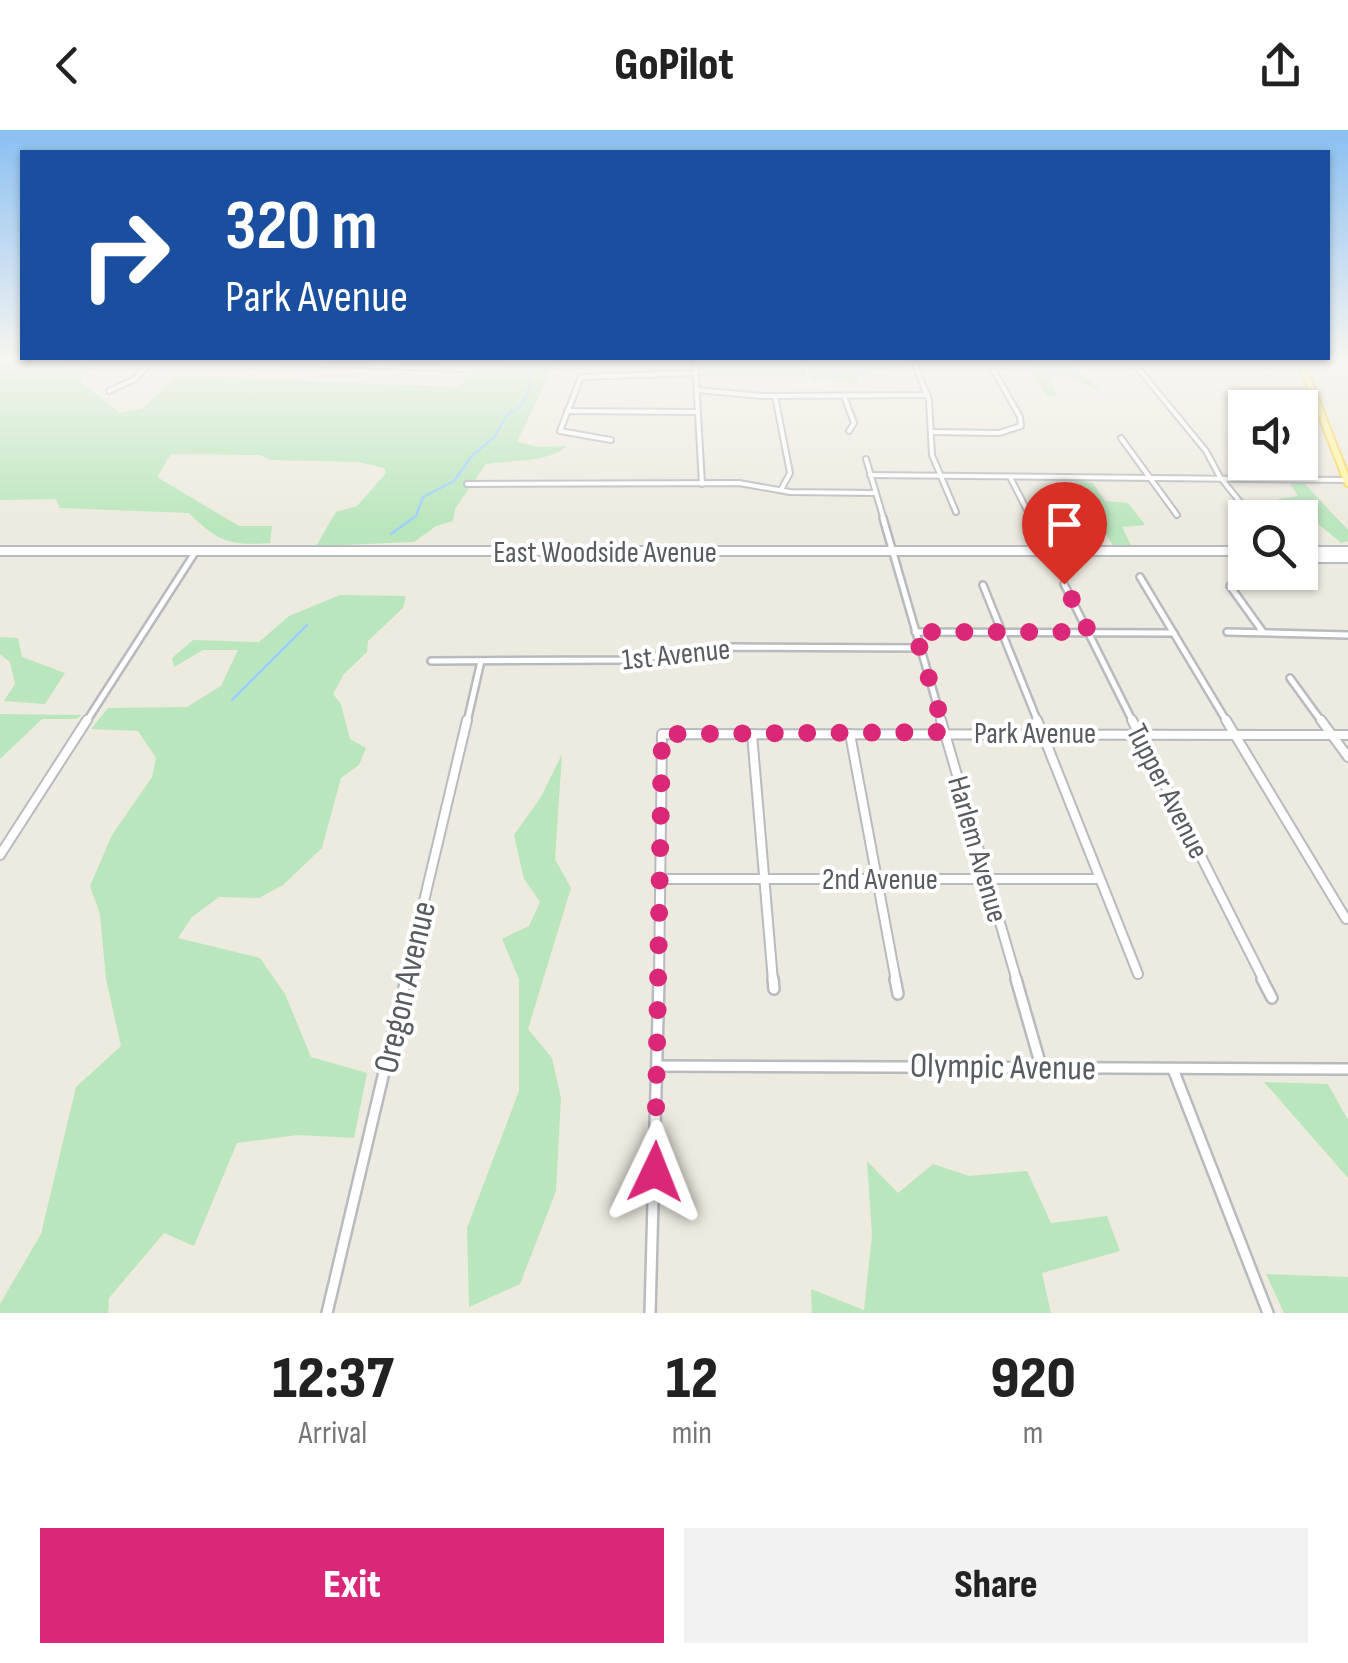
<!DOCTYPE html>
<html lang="en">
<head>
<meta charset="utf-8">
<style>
	body { margin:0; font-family:"Sofia Sans Condensed",sans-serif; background:#f2f2f2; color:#222; height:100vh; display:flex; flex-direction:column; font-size:38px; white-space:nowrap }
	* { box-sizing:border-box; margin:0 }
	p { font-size:32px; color:#767676 }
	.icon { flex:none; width:55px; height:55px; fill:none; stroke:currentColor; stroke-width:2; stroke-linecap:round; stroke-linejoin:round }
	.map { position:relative; height:1183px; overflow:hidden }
	.panel { display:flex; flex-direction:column; background:#fff; flex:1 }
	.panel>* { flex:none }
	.banner { position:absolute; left:20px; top:20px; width:1310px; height:210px; border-radius:0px; box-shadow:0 2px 8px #0004; background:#1a4fa0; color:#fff; overflow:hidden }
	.buttons { position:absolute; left:1228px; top:260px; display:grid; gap:20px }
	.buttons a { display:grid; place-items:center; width:90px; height:90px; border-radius:0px; background:#fff; box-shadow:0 2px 8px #0004; font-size:50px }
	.pin { position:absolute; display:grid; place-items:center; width:85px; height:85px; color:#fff; margin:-102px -42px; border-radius:50% 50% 50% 0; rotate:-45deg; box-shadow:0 0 10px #0007 }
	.pin .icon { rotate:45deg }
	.me { position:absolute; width:110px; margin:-55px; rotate:2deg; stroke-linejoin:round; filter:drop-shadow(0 0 8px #0008) }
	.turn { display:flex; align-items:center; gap:35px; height:210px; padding:0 40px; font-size:45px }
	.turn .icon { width:130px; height:130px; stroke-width:2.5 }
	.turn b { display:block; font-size:70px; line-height:85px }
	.eta { display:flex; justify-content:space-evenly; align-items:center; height:170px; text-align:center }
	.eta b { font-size:60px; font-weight:800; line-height:70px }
	.action { display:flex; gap:20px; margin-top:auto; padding:20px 40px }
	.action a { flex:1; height:115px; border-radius:0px; background:#db2777; color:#fff; font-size:40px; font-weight:800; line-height:115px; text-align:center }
	.action a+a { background:#f2f2f2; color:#222 }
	header { display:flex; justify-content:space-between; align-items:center; height:130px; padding:0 40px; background:#fff; font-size:45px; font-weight:800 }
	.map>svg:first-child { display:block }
	.green { fill:#b9e6bc }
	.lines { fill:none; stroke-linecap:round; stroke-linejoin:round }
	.stream { stroke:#9ccfff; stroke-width:2.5 }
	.street-far3-casing { stroke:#b7babf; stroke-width:8 }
	.street-far2-casing { stroke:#b7babf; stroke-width:10 }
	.street-far1-casing { stroke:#b7babf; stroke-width:12 }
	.street-casing { stroke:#b7babf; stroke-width:14 }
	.secondary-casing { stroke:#b8bbc2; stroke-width:12 }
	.primary-casing { stroke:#fad34a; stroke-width:10 }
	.street-far3 { stroke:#fff; stroke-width:4 }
	.street-far2 { stroke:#fff; stroke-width:5 }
	.street-far1 { stroke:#fff; stroke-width:8 }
	.street { stroke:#fff; stroke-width:9 }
	.secondary { stroke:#fff; stroke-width:8 }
	.primary { stroke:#fff5a1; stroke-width:6 }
	.route { stroke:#db2777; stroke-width:18; stroke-dasharray:0 32.4 }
	.labels { text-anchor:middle; stroke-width:8; stroke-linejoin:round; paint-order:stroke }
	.street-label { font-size:30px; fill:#585c61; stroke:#fff }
	.near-street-label { font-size:35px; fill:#585c61; stroke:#fff }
</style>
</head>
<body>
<header><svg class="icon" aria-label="back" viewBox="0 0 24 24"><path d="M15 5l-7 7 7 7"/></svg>GoPilot<svg class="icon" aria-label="share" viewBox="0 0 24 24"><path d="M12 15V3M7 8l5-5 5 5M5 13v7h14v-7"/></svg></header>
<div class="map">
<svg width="1348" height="1183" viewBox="0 0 1348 1183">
	<rect width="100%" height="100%" fill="#edeadf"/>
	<g class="green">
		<path d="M0 232H66L71 239 84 232H96L80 251 120 283 143 278 175 246 457 257 466 253 463 252 468 240 491 236 502 240 505 232H563L552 239 517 312 539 317 567 316C545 334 513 329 486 334L455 379 453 391 436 396 414 412 316 416 336 382 357 376 386 343 384 338 358 332 271 330 260 325 171 324 157 347 239 396H272L270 413C229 416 217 411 189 383L60 378 56 369 0 370Z"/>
		<path d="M696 232H804L807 246H697Z"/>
		<path d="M806 232H907L908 238H884L860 246 857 254 824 247 812 251Z"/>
		<path d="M1024 232H1069L1101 262 1068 246 1047 247 1058 265 1047 267Z"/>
		<path d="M1073 350 1093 353 1105 371 1128 373 1145 395 1122 397 1131 415 1114 417Z"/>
		<path d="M1302 351 1348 400V411L1341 413 1315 391 1293 385 1278 369 1298 366 1290 354Z"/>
		<path d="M340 465 406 466 403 478 368 511 367 522 344 544 333 564 341 574 350 609 366 618 359 635 341 648 322 718 283 755 259 768 219 767 192 787 178 808 260 828 285 864 311 927 367 943 354 1008 298 1005 237 1013 194 1116 164 1103 109 1168 108 1183H0V1174L41 1104 76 957 121 916 106 849 100 784 90 756 112 705 152 647 156 628 138 601 91 599 108 578 187 577 221 556 238 520H203L174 537 172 528 193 510 259 512 289 486Z"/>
		<path d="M0 507 18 508 22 527 65 543 45 574 4 571 15 554 10 532 0 524Z"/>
		<path d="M0 584 82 585 76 589H42L0 629Z"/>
		<path d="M562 624 555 729 571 758 528 899 552 928 561 968 556 1061 520 1154 469 1177 467 1098 519 961V849L502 809 529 796 540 772 524 749 514 705 541 667Z"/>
		<path d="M1264 952 1328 954 1348 990V1048Z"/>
		<path d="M867 1031 898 1063 933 1034 969 1046 1027 1041 1051 1093 1107 1086 1120 1121 1042 1143 1051 1183H812L811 1159 864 1180 872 1105Z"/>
		<path d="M1266 1144 1348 1147V1183H1284Z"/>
	</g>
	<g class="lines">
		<g class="stream">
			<path d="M391 404 416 386 423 367 454 351 471 327 495 306 507 285 521 276 530 256V232"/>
			<path d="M232 570 307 495"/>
		</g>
		<g class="street-far3-casing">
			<g id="street-far3">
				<path d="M266 232 465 239 486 238 492 232"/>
				<path d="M695 232 702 354"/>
				<path d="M914 232 929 270 932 325 956 382"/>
				<path d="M1133 232 1206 321 1220 347 1253 388"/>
				<path d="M697 260 763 266 928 265"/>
				<path d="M109 261 135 249 151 232"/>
				<path d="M775 266 790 343 781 360"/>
				<path d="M844 266 854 293 849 301"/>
				<path d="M567 281 697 282"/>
				<path d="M932 302 999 303 1021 296 1020 287 989 232"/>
				<path d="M1121 308 1177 385"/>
				<path d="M611 310 560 301 581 247 696 243"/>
				<path d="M866 329 884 390"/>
				<path d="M1279 332 1290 346"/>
				<path d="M870 345 1347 350"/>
				<path d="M1010 347 1028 382"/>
				<path d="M467 354 739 353 790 362 875 363"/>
			</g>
		</g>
		<g class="street-far2-casing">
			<g id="street-far2">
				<path d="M883 388 942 592"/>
				<path d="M1140 447 1227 592"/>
				<path d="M1064 454 1133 592"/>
				<path d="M983 455 1038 592"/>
				<path d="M1230 456 1263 502"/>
				<path d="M915 502 1174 503"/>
				<path d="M1227 502 1348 505"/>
				<path d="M431 531 626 530 731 517 920 518"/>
				<path d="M1290 548 1322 592"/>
				<path d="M86 592 196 421"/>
				<path d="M467 592 481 531"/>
			</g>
		</g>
		<g class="street-far1-casing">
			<g id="street-far1">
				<path d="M941 590 1017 851"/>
				<path d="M1037 590 1138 844"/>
				<path d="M1132 590 1264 851"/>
				<path d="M1226 590 1346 789"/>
				<path d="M1321 590 1348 627"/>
				<path d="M752 604 773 851"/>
				<path d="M850 604 896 851"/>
				<path d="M0 725 87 590"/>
				<path d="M661 749H1098"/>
				<path d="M405 851 467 590"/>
				<path d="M659 851 662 604 1348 605"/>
			</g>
		</g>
		<g class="street-casing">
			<g id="street">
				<path d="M773 849 774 859"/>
				<path d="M895 849 898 864"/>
				<path d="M1016 849 1041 936"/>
				<path d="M1262 849 1272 868"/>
				<path d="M658 936 1348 939"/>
				<path d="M1173 939 1268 1183"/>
				<path d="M327 1183 406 849"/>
				<path d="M650 1183 659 849"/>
			</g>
		</g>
		<g class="secondary-casing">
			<g id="secondary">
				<path d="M0 421H1245"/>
				<path d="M1300 421H1348"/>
				<path d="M1300 428H1348"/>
			</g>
		</g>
		<g class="primary-casing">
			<path id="primary" d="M1301 232 1348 353"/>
		</g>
		<use href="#street-far3" class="street-far3"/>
		<use href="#street-far2" class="street-far2"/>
		<use href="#street-far1" class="street-far1"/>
		<use href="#street" class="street"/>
		<use href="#secondary" class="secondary"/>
		<use href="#primary" class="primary"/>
	</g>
	<linearGradient id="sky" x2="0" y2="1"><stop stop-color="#89bff1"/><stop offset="0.58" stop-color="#f7f6f1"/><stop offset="1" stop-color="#f7f6f1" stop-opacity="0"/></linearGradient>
	<rect width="1348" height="397" fill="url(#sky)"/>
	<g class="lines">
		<path class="route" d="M655 1042 662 604 945 602 915 502H1089L1064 454"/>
	</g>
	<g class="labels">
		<g class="street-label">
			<text x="605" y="432">East Woodside Avenue</text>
			<text transform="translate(676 524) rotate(-6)" y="10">1st Avenue</text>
			<text x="1035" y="613">Park Avenue</text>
			<text transform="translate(1168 661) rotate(63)" y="10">Tupper Avenue</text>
			<text transform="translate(978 719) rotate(74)" y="10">Harlem Avenue</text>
			<text x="880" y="759">2nd Avenue</text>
		</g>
		<g class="near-street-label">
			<text transform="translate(404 857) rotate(-77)" y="12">Oregon Avenue</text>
			<text transform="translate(1003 936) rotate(1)" y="12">Olympic Avenue</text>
		</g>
	</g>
</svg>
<div class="buttons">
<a><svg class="icon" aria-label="sound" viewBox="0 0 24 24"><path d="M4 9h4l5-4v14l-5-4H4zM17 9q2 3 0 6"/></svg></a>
<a><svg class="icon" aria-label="search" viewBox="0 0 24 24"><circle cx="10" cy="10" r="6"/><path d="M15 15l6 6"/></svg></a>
</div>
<div class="pin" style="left:1064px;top:454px;background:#d93025"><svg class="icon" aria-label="arrive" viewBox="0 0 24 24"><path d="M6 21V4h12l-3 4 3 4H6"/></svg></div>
<svg class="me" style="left:655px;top:1042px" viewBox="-20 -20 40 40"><path d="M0-17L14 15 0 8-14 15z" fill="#db2777" stroke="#fff" stroke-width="4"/></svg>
<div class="banner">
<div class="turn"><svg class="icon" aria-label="right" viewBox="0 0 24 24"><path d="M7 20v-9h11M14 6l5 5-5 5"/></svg><div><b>320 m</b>Park Avenue</div></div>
</div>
</div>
<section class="panel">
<div class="eta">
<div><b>12:37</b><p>Arrival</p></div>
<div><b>12</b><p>min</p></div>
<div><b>920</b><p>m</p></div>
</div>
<div class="action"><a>Exit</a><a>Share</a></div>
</section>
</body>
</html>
